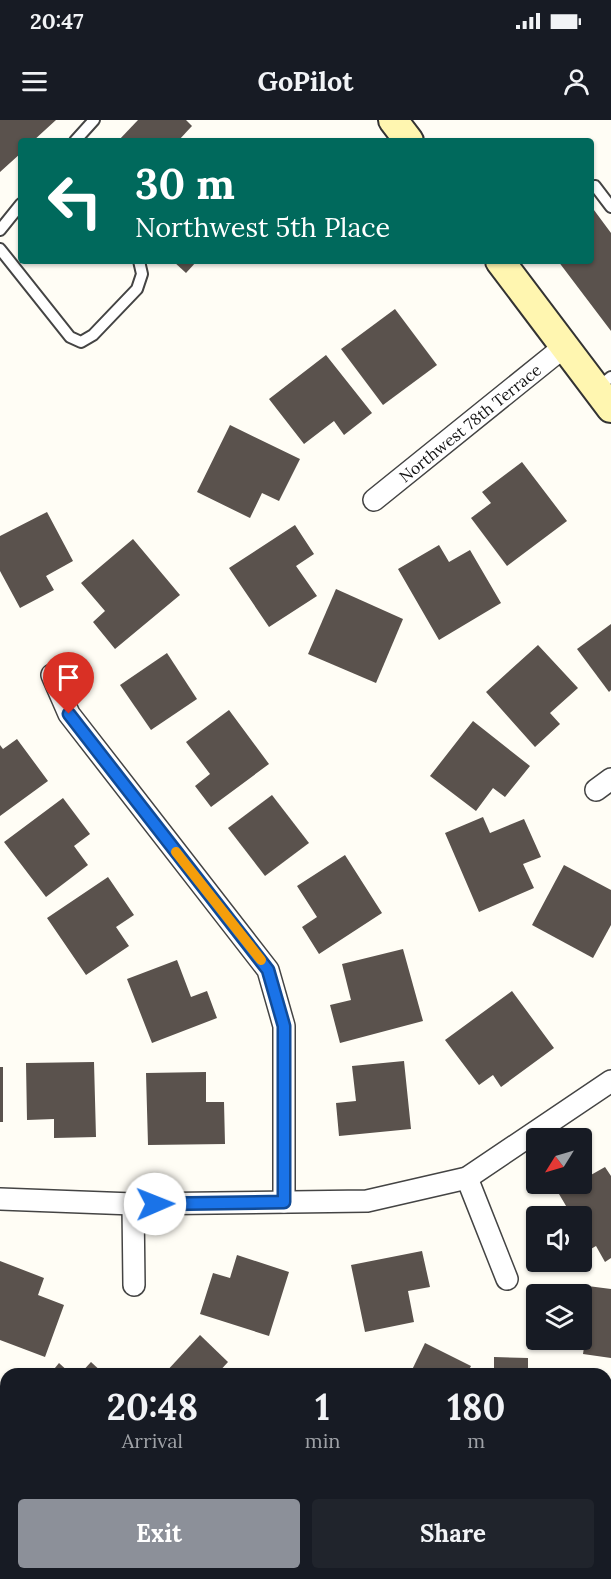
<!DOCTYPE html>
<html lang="en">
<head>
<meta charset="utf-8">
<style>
	body { margin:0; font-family:Lora,serif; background:#20242c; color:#f1f3f6; height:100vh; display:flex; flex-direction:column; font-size:22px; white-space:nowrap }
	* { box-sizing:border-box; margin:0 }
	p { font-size:20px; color:#9ea1a6 }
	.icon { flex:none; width:33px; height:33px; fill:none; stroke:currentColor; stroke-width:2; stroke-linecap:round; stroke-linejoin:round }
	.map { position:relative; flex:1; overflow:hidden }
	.sheet { position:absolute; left:0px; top:1248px; width:612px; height:212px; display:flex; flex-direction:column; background:#171b24; border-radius:18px 18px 0 0; box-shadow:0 2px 4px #0004 }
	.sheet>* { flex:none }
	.guide { position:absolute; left:18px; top:18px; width:576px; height:126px; border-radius:6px; box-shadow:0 2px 4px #0004; background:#00695c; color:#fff; overflow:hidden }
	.needle { width:39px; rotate:233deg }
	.fabs { position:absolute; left:526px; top:1008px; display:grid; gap:12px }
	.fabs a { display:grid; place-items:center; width:66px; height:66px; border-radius:6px; background:#171b24; box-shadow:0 2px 4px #0004; font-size:30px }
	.pin { position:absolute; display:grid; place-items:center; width:51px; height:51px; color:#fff; margin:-62px -26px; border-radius:50% 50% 50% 0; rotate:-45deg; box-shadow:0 0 6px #0007 }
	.pin .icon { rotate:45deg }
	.me { position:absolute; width:66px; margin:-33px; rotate:89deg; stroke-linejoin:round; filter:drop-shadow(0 0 4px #0008) }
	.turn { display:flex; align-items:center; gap:21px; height:126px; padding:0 18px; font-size:27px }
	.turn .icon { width:78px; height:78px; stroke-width:2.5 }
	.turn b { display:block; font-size:42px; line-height:51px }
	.eta { display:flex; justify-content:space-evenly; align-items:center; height:102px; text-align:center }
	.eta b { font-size:36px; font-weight:800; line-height:42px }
	.button { display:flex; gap:12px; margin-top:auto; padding:12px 18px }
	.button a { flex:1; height:69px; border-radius:6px; background:#8c9099; color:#fff; font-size:24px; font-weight:800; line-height:69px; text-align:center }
	.button a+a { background:#20242c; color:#f1f3f6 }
	.status { display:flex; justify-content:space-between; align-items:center; height:42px; padding:0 30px; background:#171b24; direction:ltr }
	.status svg { height:16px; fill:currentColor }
	header { display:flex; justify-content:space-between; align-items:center; height:78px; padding:0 18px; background:#171b24; font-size:27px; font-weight:800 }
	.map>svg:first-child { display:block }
	.water { fill:#b9e0f7; stroke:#3f96cf; stroke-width:1.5 }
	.building { fill:#5a524d }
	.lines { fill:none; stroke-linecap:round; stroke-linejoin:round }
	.lane-casing { stroke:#444; stroke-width:14 }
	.street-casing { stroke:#444; stroke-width:24 }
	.secondary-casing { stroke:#333; stroke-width:32 }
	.lane { stroke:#fff; stroke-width:10 }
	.street { stroke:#fff; stroke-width:21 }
	.secondary { stroke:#fff6b0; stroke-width:28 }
	.route-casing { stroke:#114b97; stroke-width:15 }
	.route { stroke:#1a73e8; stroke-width:10 }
	.slow { stroke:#f59e0b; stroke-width:10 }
	.labels { text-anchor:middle; stroke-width:6; stroke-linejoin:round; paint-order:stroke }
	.street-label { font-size:16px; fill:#111; stroke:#fff }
</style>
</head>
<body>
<div class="status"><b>20:47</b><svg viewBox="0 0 49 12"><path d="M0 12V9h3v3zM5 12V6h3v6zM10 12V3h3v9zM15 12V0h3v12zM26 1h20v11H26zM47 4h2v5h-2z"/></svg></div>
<header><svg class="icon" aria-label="menu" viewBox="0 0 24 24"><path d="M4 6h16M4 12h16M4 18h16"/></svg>GoPilot<svg class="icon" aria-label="person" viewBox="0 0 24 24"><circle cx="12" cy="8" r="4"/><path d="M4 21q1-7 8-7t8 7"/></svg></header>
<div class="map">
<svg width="611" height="1459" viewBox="0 0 611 1459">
	<rect width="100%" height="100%" fill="#fffdf5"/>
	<path class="water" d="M6 1396V1454H521L519 1459H0V1397Z"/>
	<g class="building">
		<path d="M0 0H56L33 21H21V33L0 52Z"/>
		<path d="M138 0H186L192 6 178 21H118Z"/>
		<path d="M591 86 611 113V211L558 141H591Z"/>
		<path d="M173 141H197L186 153Z"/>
		<path d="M395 189 437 245 383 285 341 229Z"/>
		<path d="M326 235 372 293 344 315 334 301 304 324 269 279Z"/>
		<path d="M230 305 300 339 279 381 262 373 250 398 197 372Z"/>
		<path d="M522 342 567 401 507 446 471 398 491 383 482 372Z"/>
		<path d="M47 392 73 441 46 456 54 470 20 488 0 451V416Z"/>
		<path d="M295 405 314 434 296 446 317 476 269 507 229 448Z"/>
		<path d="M133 419 180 475 115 529 93 502 105 491 81 463Z"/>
		<path d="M439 425 449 442 470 430 501 483 439 520 398 449Z"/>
		<path d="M336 469 403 499 376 563 308 534Z"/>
		<path d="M611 504V570L609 572 577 529Z"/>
		<path d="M538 525 578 568 550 593 560 604 535 627 486 572Z"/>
		<path d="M167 533 197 579 151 610 120 565Z"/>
		<path d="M229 590 269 644 211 687 195 666 210 654 186 622Z"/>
		<path d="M473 601 530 646 505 677 493 668 476 691 430 656Z"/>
		<path d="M17 619 48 661 0 696V625L3 629Z"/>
		<path d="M272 675 309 723 265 756 228 708Z"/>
		<path d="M63 678 90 714 74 726 88 745 46 777 4 722Z"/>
		<path d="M483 697 490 713 524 699 541 737 523 744 534 768 479 792 445 713Z"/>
		<path d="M345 735 382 793 319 834 302 807 317 797 297 766Z"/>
		<path d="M564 745 611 770V805L593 838 532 805Z"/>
		<path d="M108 757 134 795 116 807 129 826 86 855 47 798Z"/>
		<path d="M403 829 423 901 340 923 330 885 351 880 342 844Z"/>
		<path d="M177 840 191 877 207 871 217 898 152 923 127 859Z"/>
		<path d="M512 871 554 928 501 967 493 955 479 965 445 920Z"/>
		<path d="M404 941 411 1009 339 1016 336 983 356 981 352 946Z"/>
		<path d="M94 942 96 1017 54 1018V999L27 1000 26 943Z"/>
		<rect x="0" y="947" width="3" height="55"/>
		<path d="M206 952V982H224L225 1024 148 1025 146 953Z"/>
		<path d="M605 1047 611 1056V1138L605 1142 596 1126 582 1134V1096H572L559 1074 577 1064H582V1060Z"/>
		<path d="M422 1131 430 1167 408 1171 414 1202 365 1212 351 1145Z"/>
		<path d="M237 1135 289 1152 269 1216 200 1194 213 1153 230 1158Z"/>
		<path d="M0 1141 44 1158 38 1175 64 1185 45 1237 0 1220Z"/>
		<path d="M580 1165 611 1169V1238L583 1234 587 1207H582V1174H579Z"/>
		<path d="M200 1215 228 1242 217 1254H167L165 1253Z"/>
		<path d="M425 1223 471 1246 467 1254H410Z"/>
		<path d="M494 1237 528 1238V1254H494Z"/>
		<path d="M91 1242 104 1254H80Z"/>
		<path d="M59 1243 71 1254H50Z"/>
		<path d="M611 1434V1452L606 1445V1438Z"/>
	</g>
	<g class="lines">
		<g class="lane-casing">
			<g id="lane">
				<path d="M75 21 94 0"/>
				<path d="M595 66 611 87"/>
				<path d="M0 110 21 84"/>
				<path d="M0 129 70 217 81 222 93 215 137 169 142 154 139 141"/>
				<path d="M597 268 611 257"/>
			</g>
		</g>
		<g class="street-casing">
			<g id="street">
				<path d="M374 380 565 226"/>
				<path d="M52 555 69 594 268 850 284 906V1082"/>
				<path d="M596 670 611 659"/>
				<path d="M467 1058 507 1159"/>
				<path d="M0 1079 133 1084 367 1081 467 1058 611 961"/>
				<path d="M133 1084 134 1165"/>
			</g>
		</g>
		<g class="secondary-casing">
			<g id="secondary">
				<path d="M393 0 409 21"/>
				<path d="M500 141 611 288"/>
			</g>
		</g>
		<use href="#lane" class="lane"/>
		<use href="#street" class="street"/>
		<use href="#secondary" class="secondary"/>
	</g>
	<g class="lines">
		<g class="route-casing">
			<path id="route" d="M69 594 268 850 284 906V1082L155 1084"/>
		</g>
		<use href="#route" class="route"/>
		<path class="slow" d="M176 732 261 840"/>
	</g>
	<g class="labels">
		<g class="street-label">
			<text transform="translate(470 303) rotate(-39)" y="6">Northwest 78th Terrace</text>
		</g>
	</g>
</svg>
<div class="fabs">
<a><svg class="needle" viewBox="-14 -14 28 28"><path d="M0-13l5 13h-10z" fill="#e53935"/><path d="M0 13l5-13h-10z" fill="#9ea1a6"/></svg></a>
<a><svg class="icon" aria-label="sound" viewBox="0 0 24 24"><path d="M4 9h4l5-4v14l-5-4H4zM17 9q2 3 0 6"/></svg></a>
<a><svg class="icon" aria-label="layers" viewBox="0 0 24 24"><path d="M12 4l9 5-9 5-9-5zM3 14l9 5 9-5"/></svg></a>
</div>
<div class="pin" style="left:69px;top:594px;background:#d93025"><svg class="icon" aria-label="arrive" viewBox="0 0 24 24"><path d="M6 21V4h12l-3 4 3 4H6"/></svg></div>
<svg class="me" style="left:155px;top:1084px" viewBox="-20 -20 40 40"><circle r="19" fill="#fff"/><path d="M0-13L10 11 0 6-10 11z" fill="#1a73e8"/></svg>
<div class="guide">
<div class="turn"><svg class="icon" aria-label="left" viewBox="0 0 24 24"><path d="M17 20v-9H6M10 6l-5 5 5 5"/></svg><div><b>30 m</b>Northwest 5th Place</div></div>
</div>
<section class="sheet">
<div class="eta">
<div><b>20:48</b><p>Arrival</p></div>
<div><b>1</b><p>min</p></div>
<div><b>180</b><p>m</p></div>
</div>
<div class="button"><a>Exit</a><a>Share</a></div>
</section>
</div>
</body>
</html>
